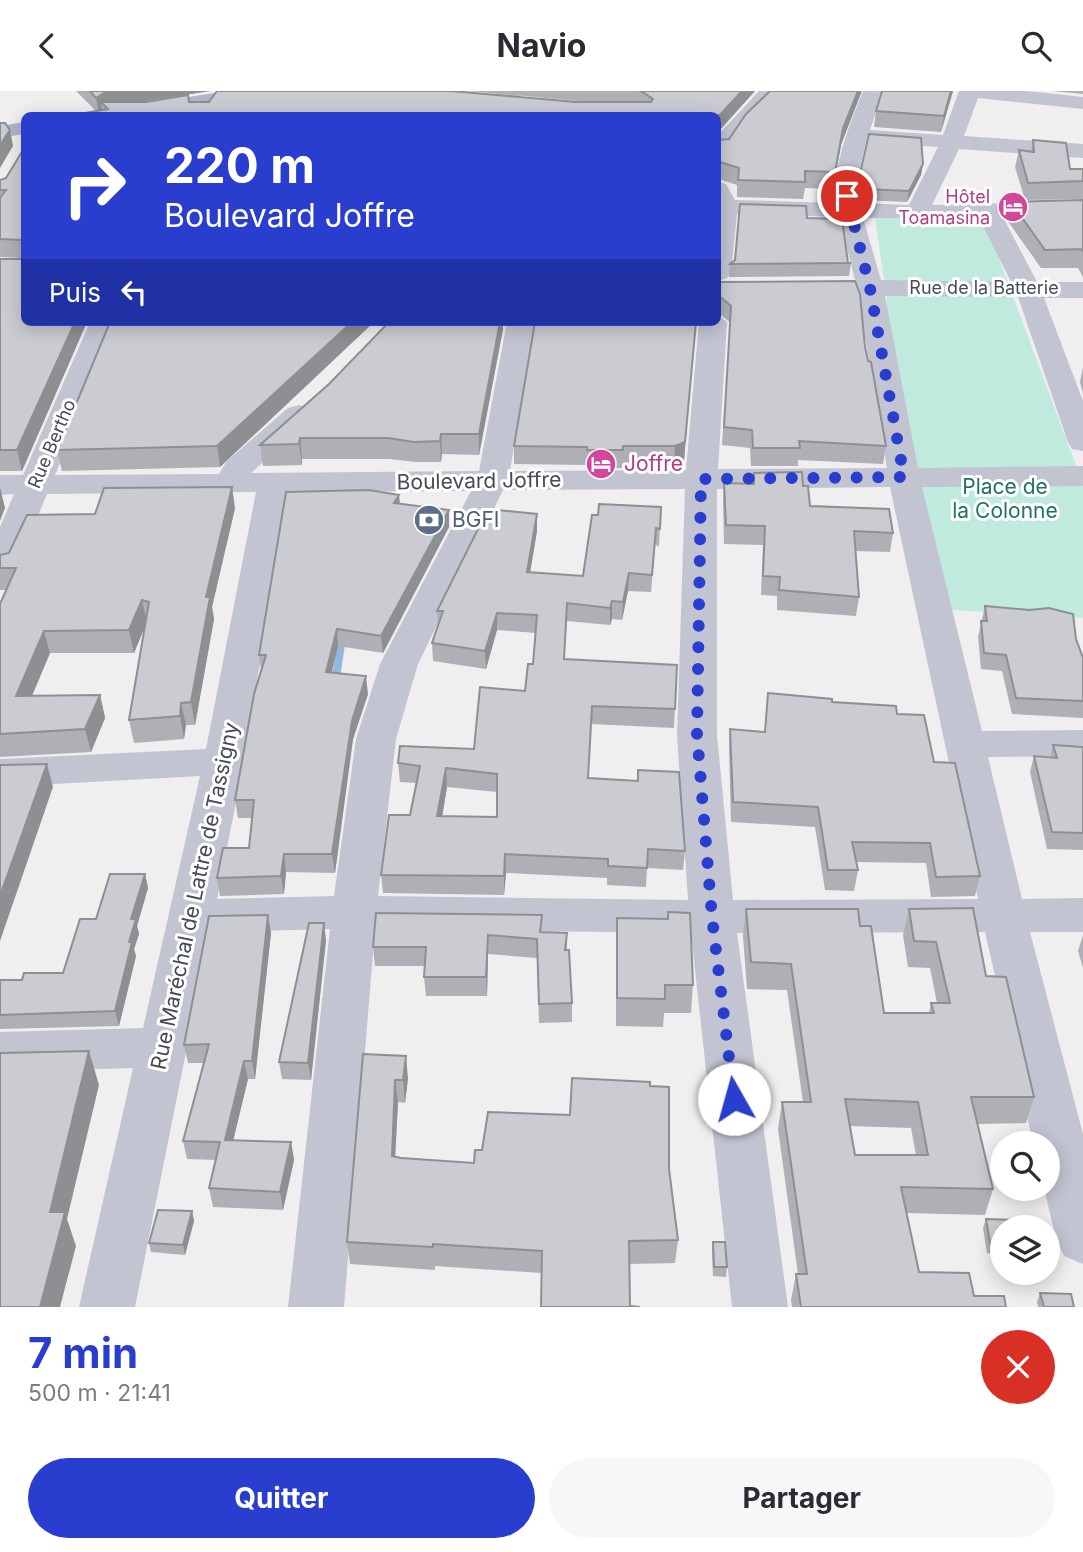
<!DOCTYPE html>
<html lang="fr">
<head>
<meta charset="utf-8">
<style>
	body { margin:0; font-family:Inter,sans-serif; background:#f7f7f7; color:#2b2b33; height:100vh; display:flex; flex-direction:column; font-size:26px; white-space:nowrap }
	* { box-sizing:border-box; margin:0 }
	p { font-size:23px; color:#7c7c81 }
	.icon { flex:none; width:38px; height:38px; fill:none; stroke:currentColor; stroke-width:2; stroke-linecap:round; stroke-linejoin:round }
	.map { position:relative; height:1216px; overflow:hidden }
	.sheet { display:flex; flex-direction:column; background:#fff; flex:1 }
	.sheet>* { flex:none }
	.top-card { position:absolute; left:21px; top:21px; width:700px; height:214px; border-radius:10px; box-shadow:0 4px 18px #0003; background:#293ecf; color:#fff; overflow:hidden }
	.tools { position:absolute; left:990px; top:1040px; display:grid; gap:14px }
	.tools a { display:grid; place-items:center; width:70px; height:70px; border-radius:50%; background:#fff; box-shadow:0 4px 18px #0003; font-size:35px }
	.pin { position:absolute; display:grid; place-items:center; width:60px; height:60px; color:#fff; margin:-30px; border:4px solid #fff; border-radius:50%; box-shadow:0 2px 7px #0007 }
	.me { position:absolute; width:77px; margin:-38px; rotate:353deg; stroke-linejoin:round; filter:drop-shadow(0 0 5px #0008) }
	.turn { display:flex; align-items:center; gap:24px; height:147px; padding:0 28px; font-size:32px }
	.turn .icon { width:91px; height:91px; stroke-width:2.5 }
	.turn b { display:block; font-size:49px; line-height:60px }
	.then { display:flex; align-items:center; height:66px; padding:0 28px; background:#0003; gap:14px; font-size:26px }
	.round { display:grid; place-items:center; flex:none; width:74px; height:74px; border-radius:37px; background:#f7f7f7 }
	.summary { display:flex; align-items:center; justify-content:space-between; height:119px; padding:0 28px }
	h1 { font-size:42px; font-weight:700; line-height:52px; color:#293ecf }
	.primary-button { display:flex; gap:14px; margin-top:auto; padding:14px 28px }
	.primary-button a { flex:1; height:80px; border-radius:42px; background:#293ecf; color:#fff; font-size:28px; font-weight:700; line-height:80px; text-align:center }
	.primary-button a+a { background:#f7f7f7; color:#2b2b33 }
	header { display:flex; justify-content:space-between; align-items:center; height:91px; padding:0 28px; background:#fff; font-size:32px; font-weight:700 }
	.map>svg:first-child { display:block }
	.green { fill:#bfeadd }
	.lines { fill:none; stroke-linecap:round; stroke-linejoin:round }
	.stream { stroke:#90b8e3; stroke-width:8 }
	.minor { fill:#c2c5d1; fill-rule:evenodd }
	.major { fill:#afb5ca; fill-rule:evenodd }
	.wall { fill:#afafb5; fill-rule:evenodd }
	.shaded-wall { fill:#8e8f93 }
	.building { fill:#cbccd2; stroke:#8e8f93; stroke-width:2; fill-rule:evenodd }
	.route { stroke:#293ecf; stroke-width:12; stroke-dasharray:0 21.6 }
	.labels { text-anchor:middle; stroke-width:6; stroke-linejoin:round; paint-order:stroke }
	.far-hotel-label { font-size:18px; fill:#b23c85; stroke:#fff; text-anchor:end }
	.far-street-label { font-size:18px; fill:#474b59; stroke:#fff }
	.hotel-label { font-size:21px; fill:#b23c85; stroke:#fff; text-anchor:start }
	.street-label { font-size:21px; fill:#474b59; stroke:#fff }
	.park-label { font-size:21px; fill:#1f7464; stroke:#fff }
	.service-label { font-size:21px; fill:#4e5e75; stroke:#fff; text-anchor:start }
</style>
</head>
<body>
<header><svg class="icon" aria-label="back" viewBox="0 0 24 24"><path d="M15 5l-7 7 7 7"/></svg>Navio<svg class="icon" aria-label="search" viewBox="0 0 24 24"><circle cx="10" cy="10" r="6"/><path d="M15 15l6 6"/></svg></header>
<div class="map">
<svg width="1083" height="1216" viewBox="0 0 1083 1216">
	<rect width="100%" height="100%" fill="#f0eeee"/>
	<path class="green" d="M882 124 983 125 1083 393V527L951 519 882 232 887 208 875 127Z"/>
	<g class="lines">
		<path class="stream" d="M335 593 342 547"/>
		<g class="minor">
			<path d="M501 0H527L490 24H468L485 8Z"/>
			<path d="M759 0H781L743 37 726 63 718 64V44Z"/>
			<path d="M863 0H883L870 39 943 44 959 0H1027L1083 6V18L978 7 964 45 1083 53V67L959 58 932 114 1083 110V124L1003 126 1037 191H1083V207H1044L1083 310V360L1072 358 1068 351 1018 206 885 205 918 377 1083 375V395L922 396 982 640 1083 639V665L988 666 1022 808 1083 807V841H1030L1083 1043V1173L1064 1165 1056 1148 1044 1097H1048V1052H1033L985 841 737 842 788 1216H732L691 842 375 838 344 1216H288L330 838 210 841 135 1216H79L133 977 0 981V941L143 937 200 685 0 696V668L206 658 256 401 47 403 17 475 12 482 0 485V436L14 403 0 404V384H23L90 231H118L55 384 219 383 227 370 288 317 299 314 310 317 314 323 310 329 251 382 479 380 507 231H535L510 380 686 379 699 231H718V224L727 231 718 378 887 377 858 205 837 203 833 197 837 191 855 189 839 126 737 123 731 182 727 187 718 190V91L726 93 735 109 836 112C833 72 849 36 863 0ZM866 51 938 56 909 114 860 112 857 89ZM863 127H979L1011 191 881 189ZM890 396 978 808 733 809 717 644V398ZM685 398 677 644 688 809 378 805 396 648 418 573 503 399ZM471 400 380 573 356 648 334 805 217 808 244 670 288 401Z"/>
		</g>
		<g class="major">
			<path d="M227 0H276L266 6 148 24H101L111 18Z"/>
			<path d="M24 31V43L0 47V35Z"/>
		</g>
	</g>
	<g class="wall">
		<path d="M76 0H210L141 11H588L469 0H755L718 41V24H79V23L96 20Z"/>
		<path d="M882 0H953L941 41 874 36 876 20Z"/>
		<path d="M1052 0H1083V3Z"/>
		<path d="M718 49 841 54 833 98 805 97 803 108 737 106V94L719 88 718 90Z"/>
		<path d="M1033 49 1070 78H1083V108L1025 109 1015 76 1019 59 1031 60Z"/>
		<path d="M24 61V231H87L22 380H0V168H22V167L0 166V89L6 87Z"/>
		<path d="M923 73 921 84 907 111 862 109 860 89 861 78Z"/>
		<path d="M1083 109V186L1078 177H1041L1007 129 1011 111Z"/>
		<path d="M807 127 848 172H851L849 185 729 186 730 173Z"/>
		<path d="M718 173 719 191 865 256 886 355 883 373 798 369V375H751L750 357 722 354 730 231 718 222Z"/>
		<path d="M110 231H374L220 376 62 380 57 359Z"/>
		<path d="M389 231H503V238L479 364 442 363 441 371H416L389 368H302V374L263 375 260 354 329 293Z"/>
		<path d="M696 231 684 369 674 373H623L622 377H587V374L514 373V355Z"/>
		<path d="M1083 276V302L1080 291Z"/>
		<path d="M754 382 803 395 810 415 893 442 890 461 856 460 859 506 856 525 777 519V505L761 504 763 454 724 453 723 411 724 392 753 393Z"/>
		<path d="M399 404 400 413 449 436 383 562 338 555 332 582 368 603 353 648 335 782 286 781 284 803 220 805 217 787 249 757 252 727H238L235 709 261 580 259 564Z"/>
		<path d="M661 416 659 455 655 454 651 501 628 500 622 529 612 528 610 534 567 530 564 568 677 574 674 637 591 633 588 687 685 760 683 779 647 777 646 796 607 794V787L506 782 504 804 383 802 381 784 410 724 416 692 400 691 398 672 474 658 525 600 533 573 536 542 497 539 486 578 433 570 432 552 438 535 437 520 537 440 530 482 583 485 598 424ZM447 696 497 701V726L442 725Z"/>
		<path d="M235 417 212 516 214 528 195 634H186L184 648 134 652 129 629 145 534 134 562H50L32 605 100 604 105 627 91 661 0 666V513L6 499H0V477L9 462 95 423Z"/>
		<path d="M985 515 1076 548 1083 567V627L1012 623 1002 580 981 578 978 546Z"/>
		<path d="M768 602 832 611 897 623 934 671 980 785 975 805 931 806 926 772 856 771 858 779 854 800 825 799 815 736 731 731 729 658 730 638 765 641Z"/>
		<path d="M1053 654 1083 656V759L1047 758 1030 681 1034 665 1050 667Z"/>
		<path d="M145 783 148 797 137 835 139 843 134 858 136 865 119 935 0 938V889H22L63 882 96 828Z"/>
		<path d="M746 818 860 835 884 922H929L931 912H937L930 877 908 876 903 844 909 818 986 885 1034 1006 1026 1032 977 1033 993 1098 985 1124 907 1122 919 1181 974 1205 1006 1216H792L791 1209 796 1183H798L778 1038 782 1011H803L787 899 747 898 743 845ZM850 1035 911 1037 916 1064H855Z"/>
		<path d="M668 821 693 894 691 922H664L663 936 616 935V855L617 827 667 828Z"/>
		<path d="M376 822 542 841 567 842V859L572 912V931L539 932 537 867 488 863 487 905H426L424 886 425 875H375L373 856Z"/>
		<path d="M271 842 255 988H248L233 1049 291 1051 294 1069 283 1119 213 1116 209 1097 216 1069 187 1068 183 1050 204 972H188L184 954Z"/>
		<path d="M1083 844V877L1078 860Z"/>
		<path d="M326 849 311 989 282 988 279 971Z"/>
		<path d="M363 963 408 987 405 1012 398 1011 395 1065 401 1067 474 1072 482 1059 570 1024 650 995 669 1078 678 1149 675 1172 630 1173 541 1216 542 1182 435 1175V1179L350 1173 347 1151Z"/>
		<path d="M192 1120 194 1130 185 1164 151 1161 149 1152Z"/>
		<path d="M986 1128 1003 1136V1163L987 1162 983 1137Z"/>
		<path d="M713 1151 727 1176 726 1186 713 1185 712 1160Z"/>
		<path d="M1040 1202 1074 1216H1038L1037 1211Z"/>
	</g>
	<g class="shaded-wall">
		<path d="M107 0H210L111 15 101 11 102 21 99 22 96 7Z"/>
		<path d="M742 0H755L718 41V26Z"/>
		<path d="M858 0H862L841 54 833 98 843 37Z"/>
		<path d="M951 0H953L941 41 944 25Z"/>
		<path d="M10 39 13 55 0 77V54Z"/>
		<path d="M720 71 719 88 718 90V75Z"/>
		<path d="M923 73 921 84 907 111 909 100Z"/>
		<path d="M75 231H87L22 380 17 359Z"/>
		<path d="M352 231H374L220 376 217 355Z"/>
		<path d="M500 231H503V238L479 364V343Z"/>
		<path d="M696 231 684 369 674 373 675 355Z"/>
		<path d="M441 343 442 363 441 371 440 350Z"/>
		<path d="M300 347 302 368V374L299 353Z"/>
		<path d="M0 396 5 417 0 430Z"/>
		<path d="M232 396 235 417 212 516 214 528 195 634 191 611 206 506Z"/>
		<path d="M399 404 400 420 394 412Z"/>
		<path d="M449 419V436L383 562 381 545Z"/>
		<path d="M537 423V440L527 499V481Z"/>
		<path d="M629 482 628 500 622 529 623 511Z"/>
		<path d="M142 509 147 531 134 562 129 539Z"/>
		<path d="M612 510V528L610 534V517Z"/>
		<path d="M497 522V539L486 578 485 560Z"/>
		<path d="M337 538 338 555 327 599 326 581Z"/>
		<path d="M44 540 50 562 22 628 16 605Z"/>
		<path d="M366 585 368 603 353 648 335 782 332 763 352 630Z"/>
		<path d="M100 604 105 627 91 661 85 638Z"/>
		<path d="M181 612 186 634 184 648 180 625Z"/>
		<path d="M47 673 53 696 0 850V805Z"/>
		<path d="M446 677 447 696 439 744 437 725Z"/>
		<path d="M284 763 286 781 284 803 281 785Z"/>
		<path d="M505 763 506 782 504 804V785Z"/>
		<path d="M145 783 148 797 137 835 139 843 134 858 136 865 119 935 115 920 129 851 131 828Z"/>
		<path d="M268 824 271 842 255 988 252 970Z"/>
		<path d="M324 832 326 849 311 989 308 972Z"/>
		<path d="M488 844V863L487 905 486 886Z"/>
		<path d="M89 960 99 994 67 1128 76 1155 60 1216H40L50 1121Z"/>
		<path d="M406 965 408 987 405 1012 403 989Z"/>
		<path d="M244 970 248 988 229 1067 225 1049Z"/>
		<path d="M395 989 398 1011 394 1087 392 1065Z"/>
		<path d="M291 1051 294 1069 283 1119 280 1101Z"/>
		<path d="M192 1120 194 1130 185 1164 183 1154Z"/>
	</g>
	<g class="building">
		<path d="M90 0H107L96 7Z"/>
		<path d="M217 0H452L576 11H651L653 8 641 0H742L718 26V24H81L79 23 108 18 101 11H146L188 4 189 11H209Z"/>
		<path d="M770 0H858L843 37 835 81 805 80V91L738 89 739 77 720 71 718 75V49L729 48 746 23Z"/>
		<path d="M882 0H951L944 25 876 20Z"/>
		<path d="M0 32H5L10 39 0 54Z"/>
		<path d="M869 43 921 47 923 73 909 100 864 98 861 78Z"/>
		<path d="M1033 49 1066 52 1070 78H1083V90L1028 92 1019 59 1034 61Z"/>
		<path d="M23 59 24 61V231H75L17 359H0V168H22V149L0 148V107L6 99H0V89L6 87Z"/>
		<path d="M1083 109V161L1082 158 1045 159 1011 111Z"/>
		<path d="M740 113 806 115 807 127 842 128 848 172H851L730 173 735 169Z"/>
		<path d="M718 173 719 191 855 190 860 203 865 256 868 270 871 271 886 355 799 350 800 357H753L752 339 724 336 731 215 719 205 718 209Z"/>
		<path d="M110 231H352L217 355 57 359Z"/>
		<path d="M389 231H500L479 343H441L440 350 414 351 388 347H300L299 353 260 354 329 293Z"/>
		<path d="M535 231H696L685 351 675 355H623V359H587V356L514 355Z"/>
		<path d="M802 381 803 395H808L810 415 889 418 893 442 854 440 859 506 779 499 780 486 763 485 765 435 726 434 724 392 754 393V382Z"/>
		<path d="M232 396 206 506H210L191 611 181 612 180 625 129 629 149 511 142 509 129 539 44 540 16 605 100 604 85 638 0 643V513L16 477H0V464L9 462 27 424 95 423 104 397Z"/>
		<path d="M369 399 399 404 394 412 449 419 381 545 337 538 326 581 366 585 352 630 332 763H284L281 785 217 787 223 757H249L254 709H235L254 603 266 564H259L286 401Z"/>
		<path d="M599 413 661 416 660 438 656 437 652 484 629 482 623 511 612 510 610 517 567 512 564 568 677 574 675 618 592 615 588 687 638 690V679L679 681 685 760 648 758 647 777 608 775V768L505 763 504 785 381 784 389 724H410L420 675 398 672 400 655 474 658 480 596 525 600 528 573H533L537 524 497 522 485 560 432 552 443 520H437L488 418 537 423 527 481 583 485 592 424H598ZM446 677 497 683V726L437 725Z"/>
		<path d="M985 515 1029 519 1049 517 1073 523 1076 548 1083 567V610L1016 607 1006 564 984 562 981 530H987Z"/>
		<path d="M768 602 832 608V611L896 615 897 623 924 624 934 671 955 672 980 785 936 786 930 752 852 751 858 779H828L818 716 733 711 730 638 765 641Z"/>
		<path d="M1053 654 1083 656V742L1052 741 1034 665 1057 667Z"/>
		<path d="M47 673 0 805V674Z"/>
		<path d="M110 783H145L131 828H136L129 851H132L115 920 0 924V889H22L24 882H63L80 828H96Z"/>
		<path d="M973 817 986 885 1006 886 1034 1006H971L993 1098 901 1096 919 1181 969 1182 974 1205H1004L1006 1216H801L796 1183H807L782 1011H811L791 873 751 871 746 818H858L860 835H871L884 922H934L931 912H950L936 851 914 850 909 818ZM845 1008 918 1011 928 1064H855Z"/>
		<path d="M668 821 690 822 693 894H665V908L617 907V827L668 828Z"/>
		<path d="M376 822 542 824 540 841 567 842 565 859H569L572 912 539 913 537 848 488 844 486 886H424L426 856H373Z"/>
		<path d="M268 824 252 970H244L225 1049 291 1051 280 1101 209 1097 220 1051 183 1050 209 953 184 954 209 825Z"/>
		<path d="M309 832H324L308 972 279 971Z"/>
		<path d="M89 960 50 1121H65L40 1216H0V962Z"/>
		<path d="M363 963 406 965 403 989H395L392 1065 401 1067 474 1072 475 1059H482L488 1021 570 1024 572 987 650 991V995L669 996V1078L678 1149 629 1150 630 1215 640 1216H541L542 1160 433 1153V1156L347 1151Z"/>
		<path d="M158 1119 192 1120 183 1154 149 1152Z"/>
		<path d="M986 1128 1014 1129 1016 1136H1003V1153L990 1152Z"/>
		<path d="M713 1151H725L727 1176H714Z"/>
		<path d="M1040 1202 1071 1203 1074 1216H1044Z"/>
	</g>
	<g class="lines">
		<path class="route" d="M734 1008 712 826 697 643 701 388 904 386 870 197 847 105"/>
	</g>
	<defs>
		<g id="hotel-disc" transform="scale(1.575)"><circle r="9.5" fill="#d1479c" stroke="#fff"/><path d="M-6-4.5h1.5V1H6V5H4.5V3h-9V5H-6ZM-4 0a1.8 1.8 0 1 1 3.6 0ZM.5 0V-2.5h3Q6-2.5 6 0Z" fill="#fff"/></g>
		<g id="bank-disc" transform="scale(1.575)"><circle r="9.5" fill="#5c6f8a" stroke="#fff"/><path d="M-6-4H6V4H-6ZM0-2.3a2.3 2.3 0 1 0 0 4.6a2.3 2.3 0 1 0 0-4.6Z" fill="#fff"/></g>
	</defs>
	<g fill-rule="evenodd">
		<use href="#hotel-disc" x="1013" y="116"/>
		<use href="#hotel-disc" x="601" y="373"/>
		<use href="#bank-disc" x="429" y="429"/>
	</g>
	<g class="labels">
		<g class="far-hotel-label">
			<text x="990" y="112">Hôtel<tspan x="990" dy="21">Toamasina</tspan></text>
		</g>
		<g class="far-street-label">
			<text x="984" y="203">Rue de la Batterie</text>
			<text transform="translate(52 353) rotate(-67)" y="6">Rue Bertho</text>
		</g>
		<g class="hotel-label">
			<text x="624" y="380">Joffre</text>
		</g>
		<g class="street-label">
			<text transform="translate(479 390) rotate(-1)" y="7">Boulevard Joffre</text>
			<text transform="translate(195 805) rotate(-78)" y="7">Rue Maréchal de Lattre de Tassigny</text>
		</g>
		<g class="park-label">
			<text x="1005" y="403">Place de<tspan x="1005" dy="24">la Colonne</tspan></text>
		</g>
		<g class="service-label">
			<text x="452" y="436">BGFI</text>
		</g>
	</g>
</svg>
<div class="tools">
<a><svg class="icon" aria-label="search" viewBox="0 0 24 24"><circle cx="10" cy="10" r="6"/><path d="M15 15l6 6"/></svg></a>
<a><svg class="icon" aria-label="layers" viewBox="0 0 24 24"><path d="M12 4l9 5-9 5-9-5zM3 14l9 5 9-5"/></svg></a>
</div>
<div class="pin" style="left:847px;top:105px;background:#d93025"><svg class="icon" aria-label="arrive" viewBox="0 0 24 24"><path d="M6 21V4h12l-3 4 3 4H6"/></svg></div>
<svg class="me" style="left:734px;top:1008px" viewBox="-20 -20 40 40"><circle r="19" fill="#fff"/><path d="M0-13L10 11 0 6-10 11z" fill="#293ecf"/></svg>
<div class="top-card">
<div class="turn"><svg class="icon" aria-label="right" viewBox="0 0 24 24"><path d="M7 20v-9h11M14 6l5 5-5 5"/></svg><div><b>220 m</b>Boulevard Joffre</div></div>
<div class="then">Puis<svg class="icon" aria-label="left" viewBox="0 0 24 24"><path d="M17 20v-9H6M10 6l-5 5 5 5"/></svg></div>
</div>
</div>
<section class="sheet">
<div class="summary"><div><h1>7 min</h1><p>500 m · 21:41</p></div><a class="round" style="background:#d93025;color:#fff"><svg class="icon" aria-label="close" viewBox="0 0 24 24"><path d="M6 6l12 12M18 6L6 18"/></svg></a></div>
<div class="primary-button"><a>Quitter</a><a>Partager</a></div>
</section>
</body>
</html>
